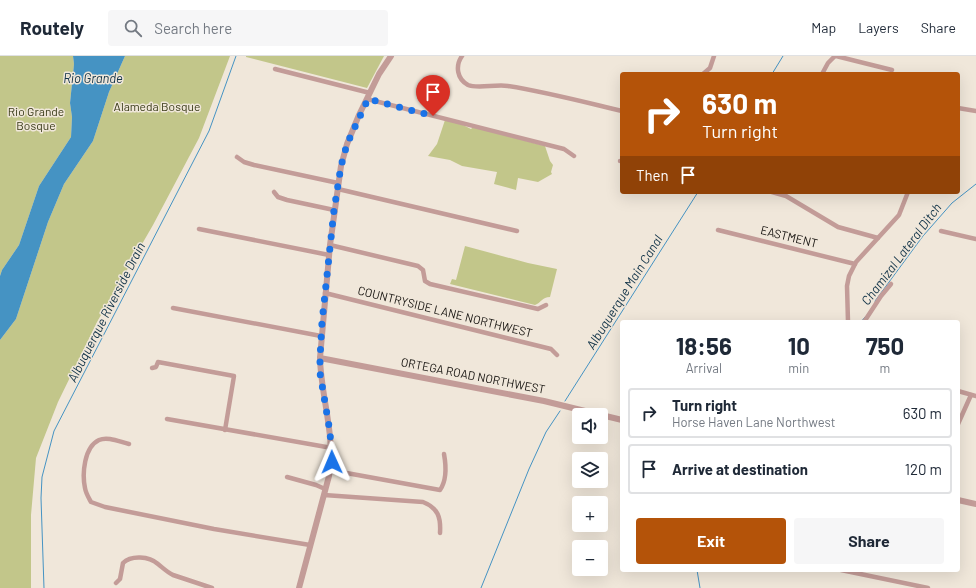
<!DOCTYPE html>
<html lang="en">
<head>
<meta charset="utf-8">
<style>
	body { margin:0; font-family:Barlow,sans-serif; background:#f6f6f7; color:#1f2937; height:100vh; display:flex; flex-direction:column; font-size:15px; white-space:nowrap }
	* { box-sizing:border-box; margin:0 }
	p { font-size:13px; color:#747a83 }
	.icon { flex:none; width:22px; height:22px; fill:none; stroke:currentColor; stroke-width:2; stroke-linecap:round; stroke-linejoin:round }
	.map { position:relative; flex:1; overflow:hidden }
	.sheet { position:absolute; left:620px; top:264px; width:340px; height:252px; display:flex; flex-direction:column; background:#fff; border-radius:4px; box-shadow:0 4px 16px #0002 }
	.sheet>* { flex:none }
	.top-card { position:absolute; left:620px; top:16px; width:340px; height:122px; border-radius:4px; box-shadow:0 4px 16px #0002; background:#b45309; color:#fff; overflow:hidden }
	.controls { position:absolute; left:572px; top:352px; display:grid; gap:8px }
	.controls a { display:grid; place-items:center; width:36px; height:36px; border-radius:4px; background:#fff; box-shadow:0 4px 16px #0002; font-size:20px }
	.pin { position:absolute; display:grid; place-items:center; width:34px; height:34px; color:#fff; margin:-41px -17px; border-radius:50% 50% 50% 0; rotate:-45deg; box-shadow:0 0 4px #0007 }
	.pin .icon { rotate:45deg }
	.me { position:absolute; width:44px; margin:-22px; rotate:359deg; stroke-linejoin:round; filter:drop-shadow(0 0 3px #0008) }
	.turn { display:flex; align-items:center; gap:14px; height:84px; padding:0 16px; font-size:18px }
	.turn .icon { width:52px; height:52px; stroke-width:2.5 }
	.turn b { display:block; font-size:28px; line-height:34px }
	.then { display:flex; align-items:center; height:38px; padding:0 16px; background:#0003; gap:8px; font-size:15px }
	.eta { display:flex; justify-content:space-evenly; align-items:center; height:68px; text-align:center }
	.eta b { font-size:24px; font-weight:700; line-height:28px }
	.button { display:flex; gap:8px; margin-top:auto; padding:8px 16px }
	.button a { flex:1; height:46px; border-radius:4px; background:#b45309; color:#fff; font-size:16px; font-weight:700; line-height:46px; text-align:center }
	.button a+a { background:#f6f6f7; color:#1f2937 }
	ul { padding:0; list-style:none }
	li { display:flex; align-items:center; gap:12px; height:50px; margin:0 8px 6px; padding:0 8px; border:2px solid #e0e1e3; border-radius:4px }
	li div { flex:1 }
	li b { display:block; font-size:15px }
	li em { font-style:normal }
	header { display:flex; align-items:center; gap:24px; box-sizing:border-box; height:56px; padding:0 20px; background:#fff; border-bottom:1px solid #e0e1e3 }
	header strong { font-size:19px }
	nav { display:flex; gap:22px; margin-inline-start:auto; font-size:14px }
	.search { width:280px; height:36px; background:#f6f6f7; display:flex; align-items:center; gap:10px; box-sizing:border-box; padding:0 14px; border-radius:4px; color:#747a83; font-size:15px }
	.map>svg:first-child { display:block }
	.green { fill:#c2c68a }
	.water { fill:#4593c3 }
	.lines { fill:none; stroke-linecap:round; stroke-linejoin:round }
	.stream { stroke:#4593c3; stroke-width:1 }
	.minor { stroke:#c39c98; stroke-width:4.5 }
	.tertiary { stroke:#c39c98; stroke-width:6 }
	.route { stroke:#1a73e8; stroke-width:7; stroke-dasharray:0 12.6 }
	.labels { text-anchor:middle; stroke-width:3; stroke-linejoin:round; paint-order:stroke }
	.park-label { font-size:12px; fill:#383a17; stroke:#f0e7da }
	.street-label { font-size:12px; fill:#171410; stroke:#f0e7da }
	.water-label { font-size:13px; font-style:italic; fill:#113348; stroke:#f0e7da }
</style>
</head>
<body>
<header>
<strong>Routely</strong>
<div class="search"><svg class="icon" aria-label="search" viewBox="0 0 24 24"><circle cx="10" cy="10" r="6"/><path d="M15 15l6 6"/></svg>Search here</div>
<nav><a>Map</a><a>Layers</a><a>Share</a></nav>
</header>
<div class="map">
<svg width="976" height="532" viewBox="0 0 976 532">
	<rect width="100%" height="100%" fill="#f0e7da"/>
	<g class="green">
		<path d="M0 0H73L74 8 70 47 72 61 71 81 39 130 19 189 2 214 0 220Z"/>
		<path d="M125 0H230L199 82 153 169 97 266 58 346 36 402 31 459V532H0V284L16 263 48 166 64 128 93 85 109 36Z"/>
		<path d="M246 0H384L367 32 246 1Z"/>
		<path d="M445 64 461 68 471 73 473 71 545 90 550 105 553 109 551 116 552 118 538 126 518 122 516 134 494 128 497 116 462 110 450 104 428 100 437 88Z"/>
		<path d="M465 190 528 207 557 213 550 241C542 241 541 247 535 249L450 228 452 223 456 224Z"/>
	</g>
	<path class="water" d="M73 0H125L109 36 93 85 64 128 48 166 16 263 0 284V220L2 214 19 189 39 130 71 81 72 61 70 47 74 8Z"/>
	<g class="lines">
		<g class="stream">
			<path d="M772 18 783 0"/>
			<path d="M875 245 923 180 952 147 976 128"/>
			<path d="M861 266 865 261"/>
			<path d="M565 345 698 136"/>
			<path d="M697 514 700 532"/>
			<path d="M44 532 41 442 42 421 54 375 209 75 236 0"/>
			<path d="M481 532 529 413 546 376 560 355"/>
		</g>
		<g class="minor">
			<path d="M462 0C455 10 457 23 468 29 477 33 496 28 508 30 546 36 584 46 622 55"/>
			<path d="M836 0 892 14"/>
			<path d="M275 13 370 37"/>
			<path d="M703 18 710 12 714 0"/>
			<path d="M822 18 828 7 835 0"/>
			<path d="M367 43 564 93 574 100"/>
			<path d="M958 52 976 55"/>
			<path d="M237 101 244 106 254 109 338 127"/>
			<path d="M620 105H622"/>
			<path d="M338 133 517 175"/>
			<path d="M274 136 278 141 287 144 334 154"/>
			<path d="M772 136 786 140 838 171 878 182"/>
			<path d="M199 173 329 199"/>
			<path d="M718 174 855 208"/>
			<path d="M941 175 976 183"/>
			<path d="M330 189 418 210 423 214 425 225 430 228 538 253 546 249"/>
			<path d="M325 237 551 293 557 299"/>
			<path d="M173 252 321 280"/>
			<path d="M848 266 847 230 849 220 856 206 899 159 908 136"/>
			<path d="M864 266 881 240 891 228"/>
			<path d="M152 312 156 311 158 306 234 320 225 374"/>
			<path d="M958 335 976 340"/>
			<path d="M167 363 332 392"/>
			<path d="M958 368 971 339"/>
			<path d="M129 388C120 386 108 380 99 384 84 391 82 418 85 432 86 438 89 442 91 446L105 451 214 473 310 489"/>
			<path d="M330 414 440 434C447 424 446 409 444 398"/>
			<path d="M287 421 316 429 325 433"/>
			<path d="M324 439 423 446C438 452 441 461 440 477"/>
			<path d="M841 514 928 532"/>
			<path d="M116 527 120 523 123 507C131 499 149 500 158 508 163 512 167 516 173 519L212 532"/>
		</g>
		<g class="tertiary">
			<path d="M320 302 544 345 622 364"/>
			<path d="M958 444 976 448"/>
			<path d="M299 532 329 420C336 380 321 342 320 302L330 189 341 110 347 88 359 59 379 18 391 0"/>
		</g>
	</g>
	<g class="lines">
		<path class="route" d="M332 406 330 376 320 317V302L322 266 334 154 341 110 347 88 368 43 433 60"/>
	</g>
	<g class="labels">
		<g class="park-label">
			<text x="157" y="55">Alameda Bosque</text>
			<text x="36" y="60">Rio Grande<tspan x="36" dy="14">Bosque</tspan></text>
		</g>
		<g class="street-label">
			<text transform="translate(789 181) rotate(14)" y="4">EASTMENT</text>
			<text transform="translate(445 256) rotate(14)" y="4">COUNTRYSIDE LANE NORTHWEST</text>
			<text transform="translate(473 320) rotate(11)" y="4">ORTEGA ROAD NORTHWEST</text>
		</g>
		<g class="water-label">
			<text x="93" y="27">Rio Grande</text>
			<text transform="translate(901 198) rotate(-53)" y="5">Chamizal Lateral Ditch</text>
			<text transform="translate(624 236) rotate(-58)" y="5">Albuquerque Main Canal</text>
			<text transform="translate(106 256) rotate(-63)" y="5">Albuquerque Riverside Drain</text>
		</g>
	</g>
</svg>
<div class="controls">
<a><svg class="icon" aria-label="sound" viewBox="0 0 24 24"><path d="M4 9h4l5-4v14l-5-4H4zM17 9q2 3 0 6"/></svg></a>
<a><svg class="icon" aria-label="layers" viewBox="0 0 24 24"><path d="M12 4l9 5-9 5-9-5zM3 14l9 5 9-5"/></svg></a>
<a>+</a>
<a>−</a>
</div>
<div class="pin" style="left:433px;top:60px;background:#d93025"><svg class="icon" aria-label="arrive" viewBox="0 0 24 24"><path d="M6 21V4h12l-3 4 3 4H6"/></svg></div>
<svg class="me" style="left:332px;top:406px" viewBox="-20 -20 40 40"><path d="M0-17L14 15 0 8-14 15z" fill="#1a73e8" stroke="#fff" stroke-width="4"/></svg>
<div class="top-card">
<div class="turn"><svg class="icon" aria-label="right" viewBox="0 0 24 24"><path d="M7 20v-9h11M14 6l5 5-5 5"/></svg><div><b>630 m</b>Turn right</div></div>
<div class="then">Then<svg class="icon" aria-label="arrive" viewBox="0 0 24 24"><path d="M6 21V4h12l-3 4 3 4H6"/></svg></div>
</div>
<section class="sheet">
<div class="eta">
<div><b>18:56</b><p>Arrival</p></div>
<div><b>10</b><p>min</p></div>
<div><b>750</b><p>m</p></div>
</div>
<ul>
<li><svg class="icon" aria-label="right" viewBox="0 0 24 24"><path d="M7 20v-9h11M14 6l5 5-5 5"/></svg><div><b>Turn right</b><p>Horse Haven Lane Northwest</p></div><em>630 m</em></li>
<li><svg class="icon" aria-label="arrive" viewBox="0 0 24 24"><path d="M6 21V4h12l-3 4 3 4H6"/></svg><div><b>Arrive at destination</b></div><em>120 m</em></li>
</ul>
<div class="button"><a>Exit</a><a>Share</a></div>
</section>
</div>
</body>
</html>
